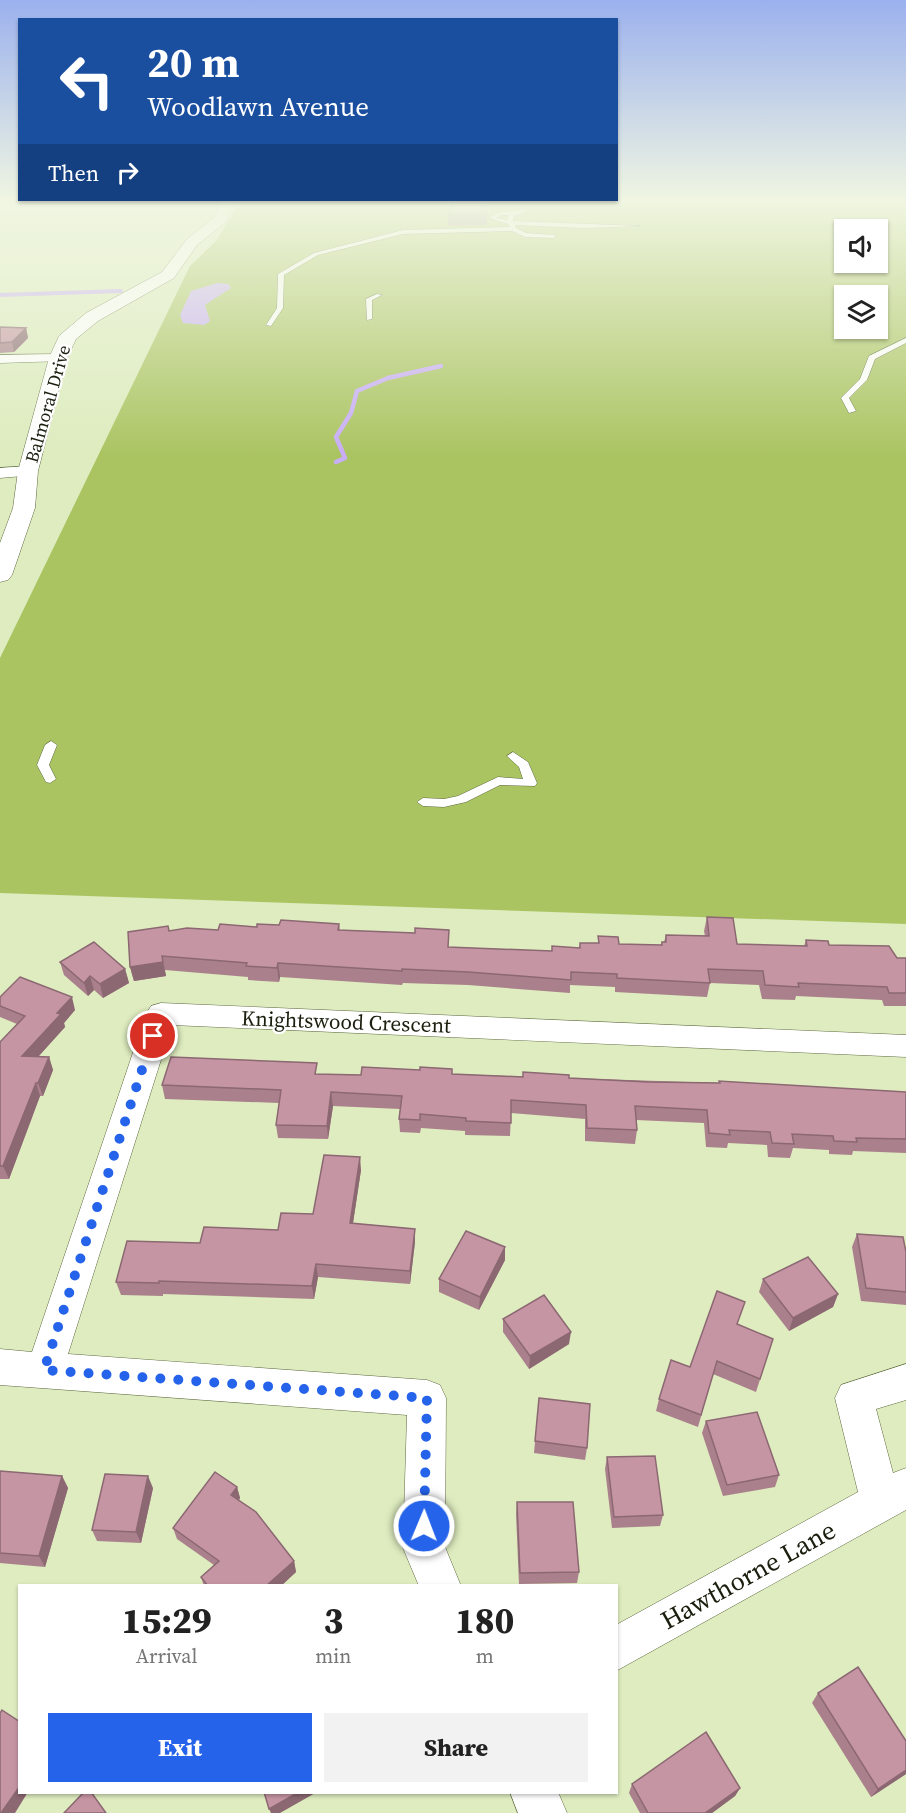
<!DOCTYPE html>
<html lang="en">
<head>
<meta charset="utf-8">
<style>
	body { margin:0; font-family:"Source Serif 4",serif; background:#f2f2f2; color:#222; height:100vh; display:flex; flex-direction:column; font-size:22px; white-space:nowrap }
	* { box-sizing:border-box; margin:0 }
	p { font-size:20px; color:#767676 }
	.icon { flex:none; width:33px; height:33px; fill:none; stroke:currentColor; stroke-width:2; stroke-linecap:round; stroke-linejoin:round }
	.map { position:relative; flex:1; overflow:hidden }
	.sheet { position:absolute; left:18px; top:1584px; width:600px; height:210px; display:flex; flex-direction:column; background:#fff; border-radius:0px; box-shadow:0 2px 4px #0004 }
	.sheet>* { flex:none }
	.banner { position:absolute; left:18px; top:18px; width:600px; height:183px; border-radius:0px; box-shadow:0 2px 4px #0004; background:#1a4fa0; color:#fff; overflow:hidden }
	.tools { position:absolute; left:834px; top:219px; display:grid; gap:12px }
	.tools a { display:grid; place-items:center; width:54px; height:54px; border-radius:0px; background:#fff; box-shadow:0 2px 4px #0004; font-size:30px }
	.pin { position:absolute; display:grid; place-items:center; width:51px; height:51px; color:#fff; margin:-26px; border:3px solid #fff; border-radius:50%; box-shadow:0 2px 6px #0007 }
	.me { position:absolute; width:66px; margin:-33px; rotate:1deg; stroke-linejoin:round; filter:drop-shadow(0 0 4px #0008) }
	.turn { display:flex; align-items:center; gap:21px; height:126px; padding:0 30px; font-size:27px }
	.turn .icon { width:78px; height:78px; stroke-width:2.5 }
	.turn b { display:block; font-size:42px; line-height:51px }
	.then { display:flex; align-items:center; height:57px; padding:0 30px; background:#0003; gap:12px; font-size:22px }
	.eta { display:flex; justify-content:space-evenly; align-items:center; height:102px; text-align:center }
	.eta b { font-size:36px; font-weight:800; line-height:42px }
	.button { display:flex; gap:12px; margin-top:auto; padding:12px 30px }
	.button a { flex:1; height:69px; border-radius:0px; background:#2563eb; color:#fff; font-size:24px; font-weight:800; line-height:69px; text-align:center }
	.button a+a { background:#f2f2f2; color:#222 }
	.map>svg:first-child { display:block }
	.green { fill:#abc462; fill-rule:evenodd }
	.water { fill:#c8adf7 }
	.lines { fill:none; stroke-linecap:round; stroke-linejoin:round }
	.stream-far1 { stroke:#c8adf7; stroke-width:4 }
	.stream { stroke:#c8adf7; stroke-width:4.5 }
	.service-casing { stroke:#5e6941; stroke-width:1 }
	.minor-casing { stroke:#5e6941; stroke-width:1 }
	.tertiary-casing { stroke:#5e6941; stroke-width:1 }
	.service { fill:#fff; fill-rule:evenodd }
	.minor { fill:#fff; fill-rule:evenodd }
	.tertiary { fill:#fff; fill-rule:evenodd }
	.wall { fill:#aa808c }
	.shaded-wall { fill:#8b6872 }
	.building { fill:#c695a3; stroke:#8b6872; stroke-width:1.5 }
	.route { stroke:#2563eb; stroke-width:10; stroke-dasharray:0 18 }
	.labels { text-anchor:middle; stroke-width:4.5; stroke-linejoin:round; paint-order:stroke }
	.far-street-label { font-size:18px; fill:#191e0d; stroke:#fff }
	.street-label { font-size:21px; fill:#191e0d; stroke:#fff }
	.near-street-label { font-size:26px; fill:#191e0d; stroke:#fff }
</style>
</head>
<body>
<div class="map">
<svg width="906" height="1813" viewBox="0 0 906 1813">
	<rect width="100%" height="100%" fill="#deecbf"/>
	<path class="green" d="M241 201H906V924L0 893V658L190 266 216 241ZM844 230H878V262H844ZM844 296H878V328H844Z"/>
	<path class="water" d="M217 283 228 284 231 288 205 305 210 321 204 325 183 323 180 315 191 291Z"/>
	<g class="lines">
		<path class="stream-far1" d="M0 295 121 291"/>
		<path class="stream" d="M336 462 345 458 336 437 351 413 357 391 388 378 441 366"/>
		<g class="service-casing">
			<g id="service">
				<path d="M524 209 526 212 514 216 513 221 640 226 584 228 515 225 516 228 526 233 556 235 554 238 525 237 512 231 403 234 318 255 284 275 283 308 271 326 266 325 277 308 278 274 314 253 403 230 510 227 508 224 489 218C500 209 511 213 524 209ZM501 215H509L507 220 496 218Z"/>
				<path d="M377 294 382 295 372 300V319L367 320 366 299Z"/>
				<path d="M906 338V343L875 359 867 380 849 398 856 411 849 413 841 398 860 379 869 356Z"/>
				<path d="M51 741 57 745 49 765 56 779 50 783 46 782 37 765 45 745Z"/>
				<path d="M513 752 528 762 537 783 535 786 500 785 466 802 444 807 423 806 417 802 423 798 444 799 458 796 498 777 523 779 519 767 507 756Z"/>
			</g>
		</g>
		<g class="minor-casing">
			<g id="minor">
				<path d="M58 354 63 355 65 358 63 361 0 363V355Z"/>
				<path d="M28 466 34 467 37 471 34 475 0 478V468Z"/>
				<path d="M161 1003 906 1035V1057L172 1025 68 1354 427 1380 440 1385 446 1398 445 1547 461 1586H419L403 1548 407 1415 0 1385V1349L32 1352 146 1014 151 1006Z"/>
				<path d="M906 1364V1400L876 1409 893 1473 906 1468V1510L616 1671V1625L858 1492 835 1398 841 1385Z"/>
				<path d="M510 1792H558L567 1813H518Z"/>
			</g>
		</g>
		<g class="tertiary-casing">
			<path id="tertiary" d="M220 201H234L226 222 197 245 174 278 98 321 76 339 67 358 38 471 35 508 12 575 8 580 0 582V543L13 508 18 471 49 358 59 336 86 313 162 272 187 239 215 217Z"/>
		</g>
		<use href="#service" class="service"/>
		<use href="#minor" class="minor"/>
		<use href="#tertiary" class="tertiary"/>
	</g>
	<g class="wall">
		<path d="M485 204 487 214V225L448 226V215Z"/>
		<path d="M0 327 26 328 28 338 14 352 0 353Z"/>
		<path d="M707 917 737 944 804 946 806 940 829 945 897 958H906V1006H884L882 1000 796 996 795 1000 762 999 759 985 710 983 707 997 615 992V987L570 985V993L468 985 403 983 402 985 280 977 279 982 248 980V977L165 970 166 976 134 981 130 967 169 931 218 930 279 925 339 924 340 930 449 947 552 951V946L579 948 580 943H598V936L619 944 661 945 662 942H664L666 935 705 936 704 931Z"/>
		<path d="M60 962 125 969 129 983 103 998 94 990 88 996 64 975Z"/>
		<path d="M0 997 75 1010 64 1023 65 1027 38 1057H49L53 1070 43 1096H40L9 1179H0V1042L17 1024 0 1017Z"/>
		<path d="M318 1074 361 1075 452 1074 719 1083V1081L906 1092V1153L853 1151 852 1155 829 1154V1150L793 1148 790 1158 768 1157 767 1145 728 1143 727 1148 706 1147 704 1123 636 1120 637 1130 635 1144 585 1141V1119L511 1113 510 1136 465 1135V1131L421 1128 420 1133 400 1132 399 1119 400 1109 333 1106 328 1139 278 1138 276 1125 279 1103 165 1099 162 1085Z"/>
		<path d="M361 1170 353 1223 415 1242 410 1284 318 1277 314 1299 163 1294V1296L121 1295 116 1282 200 1243 278 1230 313 1214Z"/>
		<path d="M857 1234 906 1252V1305L861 1301 852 1247Z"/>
		<path d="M505 1247V1260L479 1310 439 1292V1279Z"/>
		<path d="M763 1279 838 1294 833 1307 789 1331 759 1292Z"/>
		<path d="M503 1319 569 1344 529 1369 503 1332Z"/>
		<path d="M737 1324 773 1339 756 1392 713 1374 698 1427 656 1411 659 1399 690 1367Z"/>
		<path d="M539 1398 587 1448 585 1460 534 1453Z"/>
		<path d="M706 1421 779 1475 775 1487 723 1496 702 1433Z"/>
		<path d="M607 1457 663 1515 660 1526 612 1528 605 1469Z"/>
		<path d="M0 1471 62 1476 68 1488 45 1567 0 1563Z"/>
		<path d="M237 1487 240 1498 239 1500 294 1561 296 1572 281 1586H204L201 1577 214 1565 177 1539 173 1528Z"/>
		<path d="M153 1488 141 1543 97 1541 92 1530Z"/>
		<path d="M517 1502 579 1572 577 1583 519 1584 516 1514Z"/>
		<path d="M818 1693 906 1774 871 1797 812 1703Z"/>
		<path d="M632 1784 740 1788 735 1796 712 1813H640L629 1793Z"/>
	</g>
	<g class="shaded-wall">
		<path d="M26 328 28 338 14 352 12 342Z"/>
		<path d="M162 956 166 976 134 981 130 967Z"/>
		<path d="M278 963 280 977 279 982 277 968Z"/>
		<path d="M125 969 129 983 103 998 100 984Z"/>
		<path d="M90 976 94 990 88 996 84 983Z"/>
		<path d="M72 997 75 1010 64 1023 65 1027 27 1069 22 1056 57 1013Z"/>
		<path d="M49 1057 53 1070 43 1096 38 1083Z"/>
		<path d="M36 1083 40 1096 9 1179 3 1166Z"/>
		<path d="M331 1092 333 1106 328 1139 327 1126Z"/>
		<path d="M360 1157 361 1170 351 1236 350 1223Z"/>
		<path d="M415 1229V1242L410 1284V1271Z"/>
		<path d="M505 1247V1260L479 1310 480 1297Z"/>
		<path d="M316 1264 318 1277 314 1299 312 1286Z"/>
		<path d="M838 1294 833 1307 789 1331 793 1318Z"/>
		<path d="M571 1332 569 1344 529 1369 530 1356Z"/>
		<path d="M62 1476 68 1488 45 1567 39 1556Z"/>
		<path d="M148 1476 153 1488 141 1543 136 1532Z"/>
		<path d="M237 1487 240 1498 235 1506 231 1495Z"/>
		<path d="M294 1561 296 1572 281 1586H266Z"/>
		<path d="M906 1770V1774L871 1797 878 1789Z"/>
		<path d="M20 1786V1792H28L15 1813H1Z"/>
		<path d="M740 1788 735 1796 712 1813H705Z"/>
		<path d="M299 1792H317L280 1813H271L269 1809Z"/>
	</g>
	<g class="building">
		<path d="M455 201H485L487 214 448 215Z"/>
		<path d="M0 327 26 328 12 342 0 343Z"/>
		<path d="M707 917 733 918 737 944 807 946 806 940 828 941 829 945 889 946 897 958H906V993H889L887 987 798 983 799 987 765 985 763 971 708 969 710 983 617 978V974L571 972V980L468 972 402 969V971L278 963 277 968 246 966 247 963 162 956 163 962 130 967 128 932 168 926 169 931 187 928 218 930 220 924 257 927V924L279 925 281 920 339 924 338 930 415 933V928L449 930 448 947 552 951V946L580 948V943H599L598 936 618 937 619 944 662 945V942H666V935L709 936Z"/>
		<path d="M94 942 125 969 100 984 90 976 84 983 60 962Z"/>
		<path d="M20 977 72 997 57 1013 61 1014 22 1056 49 1057 38 1083H36L3 1166H0V1042L25 1016 0 1006V997Z"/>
		<path d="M171 1057 317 1063 315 1074 361 1075 362 1067 420 1070V1067L452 1069V1074L523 1077V1072L569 1075V1078L648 1082 720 1083 719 1081 906 1092V1139L856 1138 857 1142 834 1141 833 1136 792 1134 794 1144 772 1143 770 1132 729 1130 730 1135 709 1133 707 1110 635 1106 637 1130 587 1128 586 1105 511 1100V1123L466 1121V1118L420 1114V1120L399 1119 402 1096 331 1092 327 1126 276 1125 281 1090 162 1085Z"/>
		<path d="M324 1155 360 1157 350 1223 415 1229 410 1271 316 1264 312 1286 159 1281V1283L116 1282 127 1241 200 1243 204 1227 278 1230 281 1213 313 1214Z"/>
		<path d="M466 1231 505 1247 480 1297 439 1279Z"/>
		<path d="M857 1234 903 1237 906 1252V1292L866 1288Z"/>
		<path d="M808 1257 838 1294 793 1318 763 1279Z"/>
		<path d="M717 1291 745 1302 737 1324 773 1339 760 1379 717 1361 701 1415 659 1399 671 1360 690 1367Z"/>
		<path d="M544 1295 571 1332 530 1356 503 1319Z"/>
		<path d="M539 1398 590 1404 587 1448 535 1441Z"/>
		<path d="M757 1412 779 1475 727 1485 706 1421Z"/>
		<path d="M655 1456 663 1515 614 1517 607 1457Z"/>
		<path d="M0 1471 62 1476 39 1556 0 1553Z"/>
		<path d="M215 1472 237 1487 231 1495 256 1512 294 1561 266 1586H208L201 1577 219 1561 173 1528Z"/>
		<path d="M105 1474 148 1476 136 1532 92 1530Z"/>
		<path d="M517 1502H573L579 1572 520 1573Z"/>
		<path d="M858 1667 906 1741V1770L878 1789 818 1693Z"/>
		<path d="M2 1710 20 1722V1786L1 1813H0V1713Z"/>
		<path d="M706 1732 740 1788 705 1813H648L632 1784Z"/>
		<path d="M84 1792H91L106 1813H64Z"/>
		<path d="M264 1792H299L269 1809Z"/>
	</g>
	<linearGradient id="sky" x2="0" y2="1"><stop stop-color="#9bb1ee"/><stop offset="0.44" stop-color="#f0f6e2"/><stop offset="1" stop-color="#f0f6e2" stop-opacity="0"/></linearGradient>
	<rect width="906" height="455" fill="url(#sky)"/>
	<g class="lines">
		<path class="route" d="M153 1036 44 1370 427 1398 424 1526"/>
	</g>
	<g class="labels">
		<g class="far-street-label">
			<text transform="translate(48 404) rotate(-74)" y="6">Balmoral Drive</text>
		</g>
		<g class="street-label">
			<text transform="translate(346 1022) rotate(2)" y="7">Knightswood Crescent</text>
		</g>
		<g class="near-street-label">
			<text transform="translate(748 1575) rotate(-29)" y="9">Hawthorne Lane</text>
		</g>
	</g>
</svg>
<div class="tools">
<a><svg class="icon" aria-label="sound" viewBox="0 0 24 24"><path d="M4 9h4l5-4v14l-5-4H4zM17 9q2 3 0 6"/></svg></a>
<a><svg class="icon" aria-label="layers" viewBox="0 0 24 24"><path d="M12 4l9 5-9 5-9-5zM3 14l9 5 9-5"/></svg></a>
</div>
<div class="pin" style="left:153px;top:1036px;background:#d93025"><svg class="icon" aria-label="arrive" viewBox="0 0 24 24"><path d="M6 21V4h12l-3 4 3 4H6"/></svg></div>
<svg class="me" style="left:424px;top:1526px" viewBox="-20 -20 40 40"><circle r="17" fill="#2563eb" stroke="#fff" stroke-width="3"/><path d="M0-11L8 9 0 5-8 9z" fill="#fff"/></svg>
<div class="banner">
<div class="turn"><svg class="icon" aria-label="left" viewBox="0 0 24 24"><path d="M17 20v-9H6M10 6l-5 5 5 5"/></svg><div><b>20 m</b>Woodlawn Avenue</div></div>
<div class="then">Then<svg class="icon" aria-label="right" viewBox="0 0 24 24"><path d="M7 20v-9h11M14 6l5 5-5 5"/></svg></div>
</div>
<section class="sheet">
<div class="eta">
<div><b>15:29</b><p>Arrival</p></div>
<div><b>3</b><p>min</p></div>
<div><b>180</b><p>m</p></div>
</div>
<div class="button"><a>Exit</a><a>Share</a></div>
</section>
</div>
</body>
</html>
